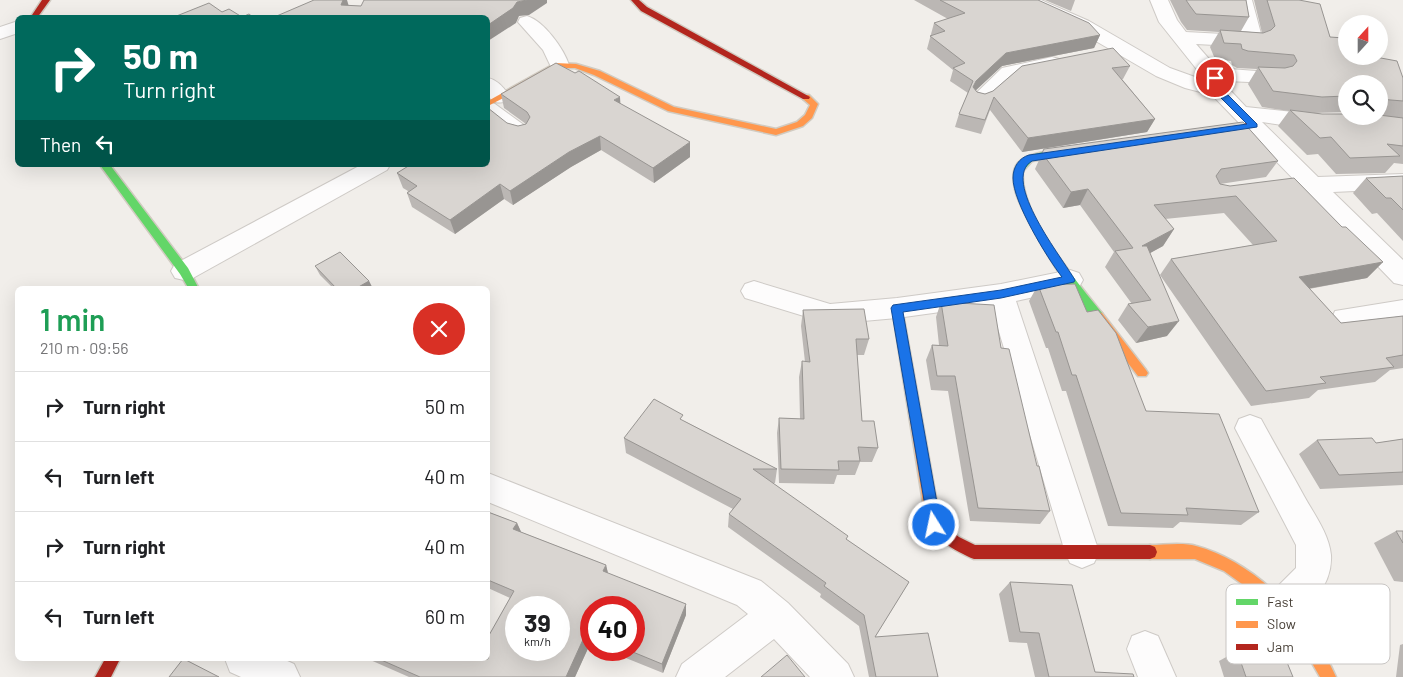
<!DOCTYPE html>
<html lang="en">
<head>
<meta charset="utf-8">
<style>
	body { margin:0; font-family:Barlow,sans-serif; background:#f2f2f2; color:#202124; height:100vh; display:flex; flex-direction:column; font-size:19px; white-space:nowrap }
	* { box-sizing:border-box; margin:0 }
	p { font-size:16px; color:#757577 }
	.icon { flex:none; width:28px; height:28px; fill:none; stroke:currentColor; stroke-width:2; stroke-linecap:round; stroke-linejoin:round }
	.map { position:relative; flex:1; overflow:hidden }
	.details { position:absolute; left:15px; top:286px; width:475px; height:375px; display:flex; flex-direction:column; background:#fff; border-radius:8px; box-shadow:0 5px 20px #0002 }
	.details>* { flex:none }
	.top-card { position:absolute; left:15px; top:15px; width:475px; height:152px; border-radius:8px; box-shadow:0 5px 20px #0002; background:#00695c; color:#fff; overflow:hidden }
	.needle { width:32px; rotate:21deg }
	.fabs { position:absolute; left:1338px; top:15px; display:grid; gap:10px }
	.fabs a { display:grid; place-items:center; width:50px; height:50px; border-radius:50%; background:#fff; box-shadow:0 5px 20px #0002; font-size:25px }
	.speed { position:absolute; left:505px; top:596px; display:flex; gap:10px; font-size:25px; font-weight:700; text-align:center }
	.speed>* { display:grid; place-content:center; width:65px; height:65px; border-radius:50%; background:#fff; box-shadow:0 5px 20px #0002; line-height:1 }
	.speed small { font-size:12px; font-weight:400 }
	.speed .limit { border:8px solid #d22; background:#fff; color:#111 }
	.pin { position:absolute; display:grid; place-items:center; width:42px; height:42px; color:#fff; margin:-21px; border:2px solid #fff; border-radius:50%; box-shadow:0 1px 5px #0007 }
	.me { position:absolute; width:55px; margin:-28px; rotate:350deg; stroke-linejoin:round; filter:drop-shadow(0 0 4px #0008) }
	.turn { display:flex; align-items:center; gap:18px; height:105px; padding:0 25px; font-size:22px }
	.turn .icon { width:65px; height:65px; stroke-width:2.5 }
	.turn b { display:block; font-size:35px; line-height:42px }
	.then { display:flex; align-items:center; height:48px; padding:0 25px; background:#0003; gap:10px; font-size:19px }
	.round { display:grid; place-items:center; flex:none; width:52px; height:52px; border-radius:26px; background:#f2f2f2 }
	.head { display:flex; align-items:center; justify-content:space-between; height:85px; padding:0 25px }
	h1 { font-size:30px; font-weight:600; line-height:38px; color:#1e9e55 }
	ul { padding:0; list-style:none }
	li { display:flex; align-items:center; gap:15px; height:70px; padding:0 25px; border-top:1px solid #e0e0e0 }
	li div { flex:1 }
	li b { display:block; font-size:19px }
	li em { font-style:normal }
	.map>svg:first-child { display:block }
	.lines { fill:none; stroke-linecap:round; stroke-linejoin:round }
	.street-casing { stroke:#cecac6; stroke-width:2 }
	.fast-casing { stroke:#d1cbc1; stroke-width:3 }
	.slow-casing { stroke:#d1cbc1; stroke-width:3 }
	.jam-casing { stroke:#d1cbc1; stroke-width:3 }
	.street { fill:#fdfcfc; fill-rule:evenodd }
	.fast { fill:#63d668; fill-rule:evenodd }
	.slow { fill:#ff974d; fill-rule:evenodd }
	.jam { fill:#b3261e; fill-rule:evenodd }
	.wall { fill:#bbb7b4; fill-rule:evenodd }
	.shaded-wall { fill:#989592 }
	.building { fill:#d9d5d1; stroke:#989592; fill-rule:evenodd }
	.route { fill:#1a73e8; stroke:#114b97 }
	.key { fill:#fff; stroke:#c8c5c3; stroke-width:1 }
	.key-label { font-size:14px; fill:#473f36 }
</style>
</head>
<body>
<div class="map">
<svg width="1403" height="677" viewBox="0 0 1403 677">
	<rect width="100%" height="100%" fill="#f1eeea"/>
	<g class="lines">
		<g class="street-casing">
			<g id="street">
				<path d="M1017 0H1041L1089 21 1170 68 1206 81 1159 22 1150 0H1168L1177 20 1186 32 1242 35 1236 3 1238 0H1252L1263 41 1260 45 1253 47 1196 44 1217 68 1281 73 1284 77 1281 81 1274 83 1226 81 1229 89 1246 107 1330 116 1333 121 1330 126 1310 129 1262 122 1318 177 1403 174V188L1399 189 1333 192 1403 260V285L1394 283 1212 95 1185 88 1156 76 1075 29 1020 4Z"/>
				<path d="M527 16C544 21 564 49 569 65L566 69 559 71 552 69 543 50 518 22 520 18Z"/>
				<path d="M18 21V33L0 39V27Z"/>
				<path d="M1052 57 1059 59 1062 63 1059 67C1046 70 1029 71 1017 76 1000 84 995 109 973 103L970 99 1002 68Z"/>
				<path d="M488 78C498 80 505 89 510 97L507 101C498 104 494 103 488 96Z"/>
				<path d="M488 102 495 104 528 128 531 133 528 138C511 142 500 128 488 118Z"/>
				<path d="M361 165H390L387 170 193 278 184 280 175 278 171 271 175 264Z"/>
				<path d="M1070 270 1079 273 1083 280 1079 287 1016 301 1099 552 1094 563 1082 568 1070 563 1065 552 991 305 897 318 830 324 745 298 741 291 745 284 754 281 830 304 897 298 1001 284Z"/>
				<path d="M1403 300V320L1345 328 1335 325 1332 318 1335 311Z"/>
				<path d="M1250 415 1261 419C1275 445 1290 470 1304 496 1314 514 1329 534 1331 555 1333 586 1306 615 1280 626L1268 620 1262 608 1268 596 1296 568V545L1235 428 1239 419Z"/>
				<path d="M488 473 761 581 788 603 848 664 854 677H810L774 639 725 677H676L682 664 748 614 737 605 488 502Z"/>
				<path d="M1145 631 1158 636 1176 677H1138L1127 649 1132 636Z"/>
				<path d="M225 659H283L294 664 300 677H241L230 672Z"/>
			</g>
		</g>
		<g class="fast-casing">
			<g id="fast">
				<path d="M1076 148 1081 151 1079 153 1032 161 1023 171C1018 212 1076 281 1102 313L1103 316 1098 320C1080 314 1019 211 1015 189 1013 180 1012 170 1018 163 1028 151 1060 150 1076 148Z"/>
				<path d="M100 165H110L188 268 199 289H189L180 274Z"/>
			</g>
		</g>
		<g class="slow-casing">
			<g id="slow">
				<path d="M556 63 576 64 600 71 674 107 776 129 797 122 805 115 810 105 803 99V95H809L818 104 812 118 803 126 776 135 668 111 594 75 575 68H560L488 106V101Z"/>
				<path d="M897 304 902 308 938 509 936 513 931 515 926 513 924 509 892 308Z"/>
				<path d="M1098 312 1102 313 1146 370 1148 373 1146 376H1138L1094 319 1093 316Z"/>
				<path d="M1150 545C1164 545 1183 542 1196 546 1256 562 1312 621 1336 677H1320L1297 637 1260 597 1224 571 1195 559H1150L1145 557 1143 552 1145 547Z"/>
			</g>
		</g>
		<g class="jam-casing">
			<g id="jam">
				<path d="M42 0H50L37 18H30Z"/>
				<path d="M631 0H639L647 7 810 97 809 99H803L641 11Z"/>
				<path d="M1253 122 1256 123V127L1211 135 1207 132 1211 129Z"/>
				<path d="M931 503 936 505 940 522 959 537 975 545H1150L1155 547 1157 552 1155 557 1150 559H974C955 551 915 530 926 505Z"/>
				<path d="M105 659H120L111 677H95Z"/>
			</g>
		</g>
		<use href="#street" class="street"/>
		<use href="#fast" class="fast"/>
		<use href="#slow" class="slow"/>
		<use href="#jam" class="jam"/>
	</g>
	<g class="wall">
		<path d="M914 0H1038L1100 35 1094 48 1002 66 975 90 977 92 985 94 993 91 1022 66H1130L1123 79H1122L1155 119 1147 132 1022 152 990 110 981 134 955 127 959 114 968 93 950 81 953 70 927 49 934 23 948 19Z"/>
		<path d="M1045 0H1075L1071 11Z"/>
		<path d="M1170 0H1246L1249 17 1241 31 1262 33 1254 0H1299L1346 56 1403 78V164L1394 163 1385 173 1336 174 1318 154 1307 155 1278 126 1289 111 1262 107 1248 84 1257 69 1237 68 1232 65 1231 61 1215 59 1210 47 1219 32 1187 30 1181 22ZM1346 84H1379V116L1322 114 1314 113 1346 112Z"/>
		<path d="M501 94 620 104 690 157 654 183 601 150 571 167 513 205 504 199 455 234 412 207 407 193 408 191 403 188 397 173 507 123 518 126 526 124 504 108Z"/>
		<path d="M1044 149 1278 161 1266 177 1220 184 1342 227 1383 262 1367 278 1309 289 1341 323 1403 316V368L1390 370 1375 382 1318 390 1309 398 1251 406 1160 275 1171 259 1253 245 1224 213 1165 219 1174 229 1163 246 1150 253 1167 336 1136 343 1118 320 1128 304H1132L1105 267 1114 252 1080 205 1063 208 1035 169Z"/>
		<path d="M1403 176V241L1377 213 1372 214 1353 193 1366 178Z"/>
		<path d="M315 266 369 281 373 289H334L320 275Z"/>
		<path d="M1038 285 1087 312 1146 411 1259 512 1241 525 1180 522 1173 528 1108 526 1066 391H1062L1048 348H1046L1029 301Z"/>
		<path d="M941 302 1001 348 1050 511 1040 524 970 521 948 391 931 390 926 360 932 345H939L936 317Z"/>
		<path d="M803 310 869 339 864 355H857L862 421 878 448 872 462H860L855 475H837L834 484 779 483 777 433 779 418 800 419 799 377 802 361 805 362 801 326Z"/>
		<path d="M684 421 777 469 775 483H773L847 540 909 582 875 637 938 677H869L859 626 820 597 821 594 728 527 729 514 733 509 626 453 624 438Z"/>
		<path d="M1403 439V485L1320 489 1299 454 1317 440 1376 443Z"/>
		<path d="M488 512 517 523 521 532 606 565 608 574 686 604V615L663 673 606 650H634L591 608V644H590L575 677H409L368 659H488V638L510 598 488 588Z"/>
		<path d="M1396 531H1403V582L1394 581 1374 543Z"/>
		<path d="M1010 582 1095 672 1134 677H1035L1027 643 1009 642 999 594Z"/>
		<path d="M1403 644V677H1396L1400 645Z"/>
		<path d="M1237 651 1293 677H1224L1219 661Z"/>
	</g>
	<g class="shaded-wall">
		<path d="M343 0H347L350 10 341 5Z"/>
		<path d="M527 0H547V3L529 15 519 16 516 23 488 41V25L517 2Z"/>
		<path d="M1100 35 1094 48 1002 66 972 94 973 87 976 81 1006 53Z"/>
		<path d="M620 97 621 112 614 100Z"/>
		<path d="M1155 119 1147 132 1022 152 1028 138Z"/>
		<path d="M600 136 601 150 571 167 513 205 510 191 569 152Z"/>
		<path d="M690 142V157L654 183 653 168Z"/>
		<path d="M500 184 504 199 455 234 450 220Z"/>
		<path d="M1088 189 1080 205 1063 208 1071 192Z"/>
		<path d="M1174 229 1163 246 1132 263 1142 246Z"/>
		<path d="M1383 262 1367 278 1284 293 1299 277Z"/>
		<path d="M369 281 373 289H355Z"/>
		<path d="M1179 321 1167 336 1136 343 1148 327Z"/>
		<path d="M517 523 523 536 513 529Z"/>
		<path d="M606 565 609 577 603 571Z"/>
		<path d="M686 604V615L663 673 662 664Z"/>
		<path d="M586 633 590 644 575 677H566Z"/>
	</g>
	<g class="building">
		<path d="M314 0H343L341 5 361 6 364 0H527L517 2 513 8 488 25V18H272Z"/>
		<path d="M940 0H1038L1089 23 1100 35 1006 53 976 81 973 87 977 92 985 94 993 91 1022 66 1113 48 1130 66 1112 68 1155 119 1028 138 994 97 985 120 959 114 973 81 953 68 965 63 930 36 945 31 934 23 965 13Z"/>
		<path d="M1186 0H1246L1249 17 1196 14 1190 6Z"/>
		<path d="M1267 0H1299L1320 4 1330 37 1344 38 1346 41V56H1370L1397 61 1403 78V101L1379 99V84H1346V96L1322 97 1273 91 1258 67 1285 68 1293 66 1297 61 1294 55 1248 51 1242 49 1241 44 1224 43 1220 30 1263 33 1271 30 1275 26Z"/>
		<path d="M209 3 222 12 229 9 242 17 249 14 254 18 174 17Z"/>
		<path d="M556 63 575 73 579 71 620 97 614 100 690 142 653 168 600 136 569 152 510 191 500 184 450 220 407 193 417 186 397 173 410 165H488V108L507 123 518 126 526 124 530 117 527 112 501 94Z"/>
		<path d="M1290 110 1322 114H1346V116H1379V115L1403 118V146L1387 144 1400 156 1350 158 1331 137 1320 138Z"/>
		<path d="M1243 122 1278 161 1221 169 1216 176 1220 184 1230 186 1294 178 1342 227H1346L1383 262 1299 277 1341 323 1403 316V355L1386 358 1394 367 1320 377 1326 383 1266 391 1171 259 1277 241 1236 196 1154 205 1174 229 1142 246H1147L1179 321 1148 327 1128 304 1151 300 1115 251 1133 248 1088 189 1071 192 1042 153 1044 149Z"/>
		<path d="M1403 176V210L1391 198H1386L1366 178Z"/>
		<path d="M340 252 369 281 355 289H337L315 266Z"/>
		<path d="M1075 284 1087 312 1098 310 1116 333 1146 411 1219 414 1259 512 1186 508 1188 515 1121 513 1076 375H1072L1058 332H1056L1038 285Z"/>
		<path d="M941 302 994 305 1001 348 1009 349 1037 466H1039L1050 511 978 508 955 376H937L932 345 948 346Z"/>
		<path d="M864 309 869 339H856L862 421H874L878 448 858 447 860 461H838L839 470 781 469 779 418 804 419 802 361 810 362 803 310Z"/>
		<path d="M654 399 683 415 680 419 777 469H753L848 536 846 539 909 582 875 637 928 633 938 677H876L864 615 824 586 826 583 729 514 741 499 624 438Z"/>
		<path d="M1372 438 1376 443 1403 439V472L1339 475 1317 440Z"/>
		<path d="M488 512 517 523 513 529 606 565 603 571 686 604 662 664 628 650H634V608H591V635L586 633 566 677H420L379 659H488V637L514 591 488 580ZM516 608H559V650H516Z"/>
		<path d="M1396 531H1403V543Z"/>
		<path d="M1010 582 1072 585 1095 672 1133 674 1134 677H1049L1039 633 1020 632Z"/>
		<path d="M1237 651 1284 655 1293 677H1246Z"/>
		<path d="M787 655 805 677H761Z"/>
		<path d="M183 659H184L219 677H169Z"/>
	</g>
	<path class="route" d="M1215 75 1219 78 1223 90 1257 124V127L1032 161C1000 180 1063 259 1075 280L1074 282 1001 298 903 312 941 525 939 529 934 531 929 529 891 308 893 305 1001 290 1062 277C1047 258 1013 202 1013 178 1013 167 1019 158 1029 155L1247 124 1216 93 1211 78Z"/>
	<rect x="1226" y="584" width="164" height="80" rx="8" class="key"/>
	<rect x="1236" y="599" width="22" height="6" fill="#63d668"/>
	<rect x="1236" y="621" width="22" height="7" fill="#ff974d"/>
	<rect x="1236" y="644" width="22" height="6" fill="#b3261e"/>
	<g class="key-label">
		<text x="1267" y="607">Fast</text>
		<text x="1267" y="629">Slow</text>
		<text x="1267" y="652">Jam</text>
	</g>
</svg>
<div class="fabs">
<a><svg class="needle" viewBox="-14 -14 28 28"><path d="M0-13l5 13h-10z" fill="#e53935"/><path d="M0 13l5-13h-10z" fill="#757577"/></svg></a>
<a><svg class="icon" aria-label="search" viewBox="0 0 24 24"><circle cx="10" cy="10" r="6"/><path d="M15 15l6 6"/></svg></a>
</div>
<div class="speed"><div>39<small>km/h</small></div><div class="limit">40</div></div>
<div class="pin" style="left:1215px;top:78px;background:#d93025"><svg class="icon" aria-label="arrive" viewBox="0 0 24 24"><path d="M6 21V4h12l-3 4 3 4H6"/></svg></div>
<svg class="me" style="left:934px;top:525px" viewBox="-20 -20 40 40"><circle r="17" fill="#1a73e8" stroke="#fff" stroke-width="3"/><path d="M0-11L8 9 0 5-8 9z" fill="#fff"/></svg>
<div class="top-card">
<div class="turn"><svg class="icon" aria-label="right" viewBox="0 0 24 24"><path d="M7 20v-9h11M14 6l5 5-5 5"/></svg><div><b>50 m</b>Turn right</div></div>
<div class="then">Then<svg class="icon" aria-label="left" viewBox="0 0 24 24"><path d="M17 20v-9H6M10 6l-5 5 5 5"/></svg></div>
</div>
<section class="details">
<div class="head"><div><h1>1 min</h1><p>210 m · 09:56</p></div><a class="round" style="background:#d93025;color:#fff"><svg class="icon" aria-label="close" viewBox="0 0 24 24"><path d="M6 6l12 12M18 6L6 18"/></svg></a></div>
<ul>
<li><svg class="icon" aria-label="right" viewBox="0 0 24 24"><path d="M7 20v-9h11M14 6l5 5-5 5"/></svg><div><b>Turn right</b></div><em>50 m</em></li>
<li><svg class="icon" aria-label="left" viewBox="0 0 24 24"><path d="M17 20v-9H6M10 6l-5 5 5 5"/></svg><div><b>Turn left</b></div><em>40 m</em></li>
<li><svg class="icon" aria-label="right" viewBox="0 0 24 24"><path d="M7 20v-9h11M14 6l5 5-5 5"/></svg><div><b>Turn right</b></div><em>40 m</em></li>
<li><svg class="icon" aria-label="left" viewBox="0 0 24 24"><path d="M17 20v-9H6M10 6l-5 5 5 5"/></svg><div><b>Turn left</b></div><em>60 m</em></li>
</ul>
</section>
</div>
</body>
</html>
